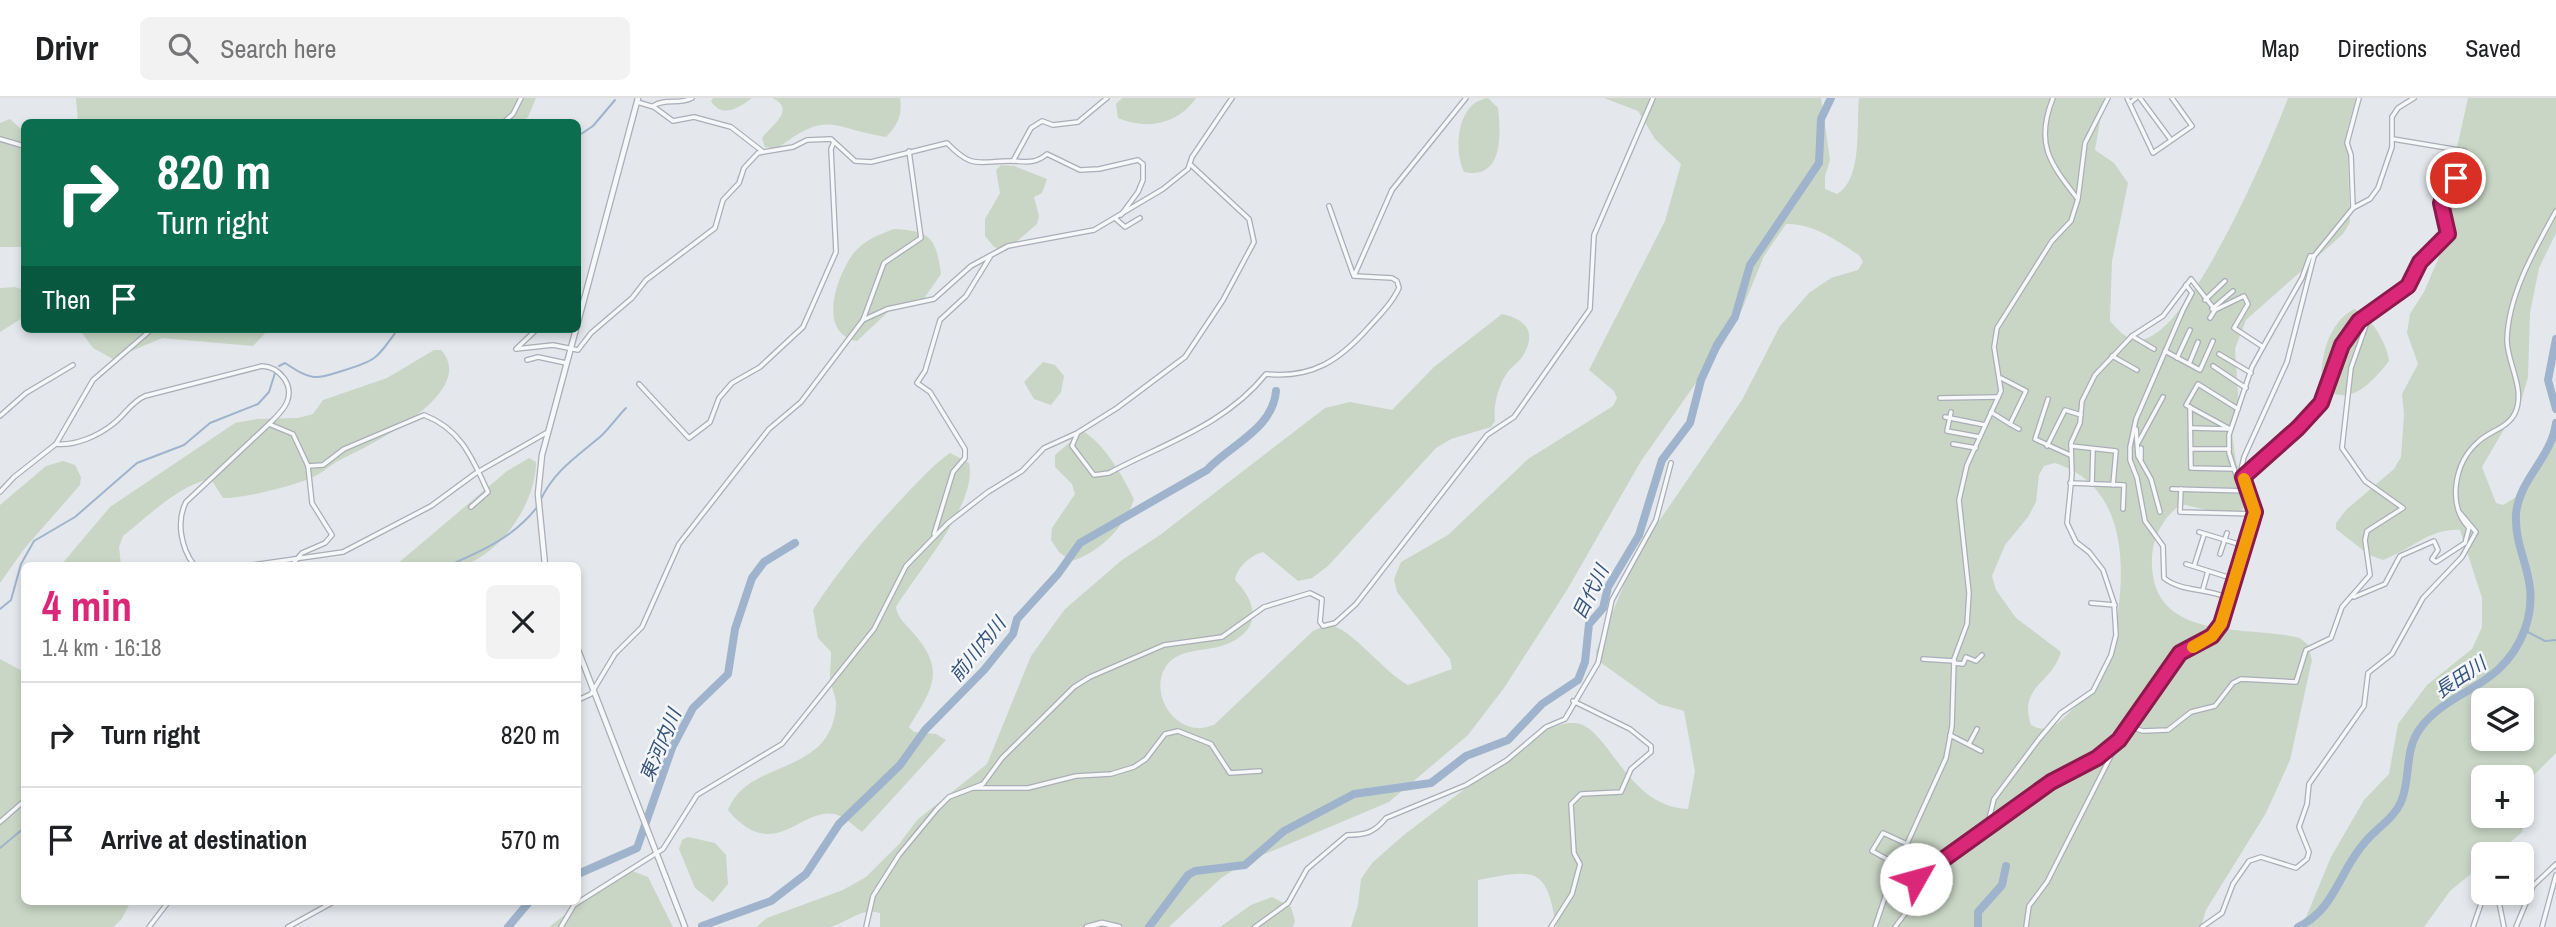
<!DOCTYPE html>
<html lang="en">
<head>
<meta charset="utf-8">
<style>
	body { margin:0; font-family:"Archivo Narrow","Noto Sans JP",sans-serif; background:#f2f2f2; color:#202124; height:100vh; display:flex; flex-direction:column; font-size:26px; white-space:nowrap }
	* { box-sizing:border-box; margin:0 }
	p { font-size:23px; color:#757577 }
	.icon { flex:none; width:38px; height:38px; fill:none; stroke:currentColor; stroke-width:2; stroke-linecap:round; stroke-linejoin:round }
	.map { position:relative; flex:1; overflow:hidden }
	.side { position:absolute; left:21px; top:464px; width:560px; height:343px; display:flex; flex-direction:column; background:#fff; border-radius:10px; box-shadow:0 4px 10px #0003 }
	.side>* { flex:none }
	.hud { position:absolute; left:21px; top:21px; width:560px; height:214px; border-radius:10px; box-shadow:0 4px 10px #0003; background:#0b6e4f; color:#fff; overflow:hidden }
	.controls { position:absolute; left:2471px; top:590px; display:grid; gap:14px }
	.controls a { display:grid; place-items:center; width:63px; height:63px; border-radius:10px; background:#fff; box-shadow:0 4px 10px #0003; font-size:35px }
	.pin { position:absolute; display:grid; place-items:center; width:60px; height:60px; color:#fff; margin:-30px; border:4px solid #fff; border-radius:50%; box-shadow:0 2px 7px #0007 }
	.me { position:absolute; width:77px; margin:-38px; rotate:52deg; stroke-linejoin:round; filter:drop-shadow(0 0 5px #0008) }
	.turn { display:flex; align-items:center; gap:24px; height:147px; padding:0 21px; font-size:32px }
	.turn .icon { width:91px; height:91px; stroke-width:2.5 }
	.turn b { display:block; font-size:49px; line-height:60px }
	.then { display:flex; align-items:center; height:66px; padding:0 21px; background:#0003; gap:14px; font-size:26px }
	.round { display:grid; place-items:center; flex:none; width:74px; height:74px; border-radius:10px; background:#f2f2f2 }
	.head { display:flex; align-items:center; justify-content:space-between; height:119px; padding:0 21px }
	h1 { font-size:42px; font-weight:700; line-height:52px; color:#db2777 }
	ul { padding:0; list-style:none }
	li { display:flex; align-items:center; gap:21px; height:105px; padding:0 21px; border-top:2px solid #e0e0e0 }
	li div { flex:1 }
	li b { display:block; font-size:26px }
	li em { font-style:normal }
	header { display:flex; align-items:center; gap:42px; box-sizing:border-box; height:98px; padding:0 35px; background:#fff; border-bottom:2px solid #e0e0e0 }
	header strong { font-size:33px }
	nav { display:flex; gap:38px; margin-inline-start:auto; font-size:24px }
	.search { width:490px; height:63px; background:#f2f2f2; display:flex; align-items:center; gap:18px; box-sizing:border-box; padding:0 24px; border-radius:10px; color:#757577; font-size:26px }
	.map>svg:first-child { display:block }
	.green { fill:#c9d6c5; fill-rule:evenodd }
	.lines { fill:none; stroke-linecap:round; stroke-linejoin:round }
	.stream { stroke:#9fb4cc; stroke-width:2 }
	.river { stroke:#9fb4cc; stroke-width:8 }
	.minor-casing { stroke:#a9aeb7; stroke-width:6 }
	.tertiary-casing { stroke:#a9aeb7; stroke-width:7 }
	.minor { stroke:#f7f8fa; stroke-width:3.5 }
	.tertiary { stroke:#f7f8fa; stroke-width:4.5 }
	.route-casing { stroke:#8e194d; stroke-width:18 }
	.route { stroke:#db2777; stroke-width:12 }
	.slow { stroke:#f59e0b; stroke-width:12 }
	.labels { text-anchor:middle; stroke-width:5; stroke-linejoin:round; paint-order:stroke }
	.water-label { font-size:19px; font-style:italic; fill:#34527a; stroke:#f4f6f9 }
</style>
</head>
<body>
<header>
<strong>Drivr</strong>
<div class="search"><svg class="icon" aria-label="search" viewBox="0 0 24 24"><circle cx="10" cy="10" r="6"/><path d="M15 15l6 6"/></svg>Search here</div>
<nav><a>Map</a><a>Directions</a><a>Saved</a></nav>
</header>
<div class="map">
<svg width="2556" height="829" viewBox="0 0 2556 829">
	<rect width="100%" height="100%" fill="#e4e7ec"/>
	<g class="green">
		<path d="M76 0H536L528 19 521 24H78Z"/>
		<path d="M713 0H752C739 10 722 21 711 3Z"/>
		<path d="M772 0H900C903 17 897 28 886 39 831 30 828 11 777 51L765 49 762 40C772 27 797 11 772 0Z"/>
		<path d="M1122 0H1196C1177 27 1147 32 1118 20L1116 6Z"/>
		<path d="M1488 0 1498 10C1501 37 1503 82 1464 74 1453 51 1457 4 1488 0Z"/>
		<path d="M1604 0H1821L1830 62 1825 78V91L1837 96C1863 81 1856 28 1859 0H2104L2095 52 2114 65 2128 85 2112 163 2110 223C2118 232 2127 243 2140 242 2190 238 2271 46 2288 0H2356L2347 32 2350 124 2343 136 2246 222 2235 251 2239 310 2231 328 2236 364 2246 389 2247 399 2241 415 2233 418 2181 406C2161 422 2151 441 2152 467 2154 545 2250 527 2300 540L2308 547 2312 562 2290 662 2266 715 2206 812 2201 829H1556C1547 768 1535 771 1478 782V829H1351L1358 807 1361 781 1372 765 1405 736 1539 635C1550 631 1562 624 1575 625 1609 628 1626 709 1688 711L1695 673 1684 613 1659 606 1597 562 1596 553 1638 454 1742 302 1780 228 1809 195 1831 180 1858 172 1863 164 1859 157C1837 143 1814 125 1786 126L1764 158 1743 209 1722 248 1641 363 1567 492 1504 590 1468 637 1389 704 1246 764 1221 780 1169 829H880V815C858 809 848 826 828 829 805 829 779 829 756 829L767 820 843 792 866 779 900 745 917 722 987 666 1031 558 1065 511 1122 462 1160 437 1325 310 1350 304 1392 312 1434 269 1502 216C1526 221 1538 235 1522 259 1518 265 1511 269 1507 275 1498 288 1493 308 1495 323L1491 329 1451 341 1436 350 1328 468 1312 480 1298 483 1263 454C1251 457 1237 469 1235 482 1259 506 1261 534 1224 547 1205 554 1176 550 1165 570 1151 593 1170 629 1198 630 1203 631 1209 628 1214 627L1313 533 1329 526C1357 535 1380 571 1408 587L1452 571 1450 561 1397 494 1394 481 1401 464 1448 437 1528 361 1613 308 1617 300 1614 293 1589 272 1665 123 1681 66 1655 41 1638 13ZM2055 365C2121 386 2126 456 2118 514 2115 535 2113 557 2102 576 2095 589 2082 602 2071 613 2058 625 2049 637 2031 627 2018 588 2052 586 2061 554L2016 520 1996 492 1992 478 2005 447 2028 419 2036 404 2039 377 2044 368Z"/>
		<path d="M2468 0H2556V135L2539 170 2530 215 2528 279 2522 300 2482 369 2496 405 2503 407 2516 399 2556 333V655L2534 677 2522 734 2497 756H2483V766L2450 793 2424 829H2302L2331 759 2364 702 2389 676 2398 626 2427 587 2472 551 2482 529V500L2460 432C2430 430 2411 452 2383 462L2369 457 2336 431V425L2347 411 2394 371 2401 359 2404 317 2402 296 2418 266 2407 235 2410 216 2424 194 2439 159 2445 104ZM2483 602H2522V640H2483ZM2483 679H2522V718H2483Z"/>
		<path d="M10 21 24 34V149H0V25Z"/>
		<path d="M1001 67 1014 68 1047 81 1042 95 1034 99 1039 118 1037 126 1006 153 994 149 985 138V121L1000 95 996 72Z"/>
		<path d="M894 131C931 133 936 140 941 176L923 202 889 213 857 243C817 235 836 179 853 156 864 142 878 137 894 131Z"/>
		<path d="M15 189 24 192V219L0 234V190Z"/>
		<path d="M2354 211C2371 218 2387 246 2389 263 2372 284 2350 311 2322 289 2319 261 2328 225 2354 211Z"/>
		<path d="M79 231H269L253 248 162 240 113 261 93 250Z"/>
		<path d="M434 252H441C480 295 368 348 338 363 329 368 321 376 311 380 293 388 241 401 223 400L211 381C180 386 147 419 123 438L119 449 121 467H61L110 409 235 325 257 321 298 320 313 316 323 302 387 280Z"/>
		<path d="M1043 264 1055 267 1064 278 1061 294 1051 307 1034 301 1024 284Z"/>
		<path d="M1083 333C1106 348 1122 377 1134 401 1126 428 1098 456 1071 463L1059 454 1051 442 1052 430 1075 396 1072 386 1055 369V357Z"/>
		<path d="M950 355 969 365C978 406 917 474 896 509 897 520 907 527 914 536 947 573 931 593 909 629L914 634 936 636 946 642 862 734C854 728 844 718 834 716 801 709 773 767 728 712 748 660 831 679 836 608 837 599 831 590 830 581 830 572 831 563 831 554L818 540 813 512C841 468 874 430 910 392 923 379 935 365 950 355Z"/>
		<path d="M529 360 536 364C536 403 504 452 467 466 451 472 414 467 396 467L507 373Z"/>
		<path d="M63 363 75 367 81 379 80 387 24 451 0 485V407L46 368Z"/>
		<path d="M0 561 24 574V803H131L121 822 113 829H0Z"/>
		<path d="M688 739 715 745 726 757 728 786 713 804 695 790 679 751 682 742Z"/>
		<path d="M630 772 648 779 673 829H549L619 775Z"/>
		<path d="M1272 799 1291 809 1295 823 1293 829H1220L1251 807Z"/>
	</g>
	<g class="lines">
		<g class="stream">
			<path d="M578 38 593 28 615 2"/>
			<path d="M279 268 285 265C311 282 313 282 342 273 378 262 376 261 398 231"/>
			<path d="M540 403C554 373 576 359 600 339 610 330 617 319 626 310"/>
			<path d="M450 467C484 452 514 439 538 408"/>
			<path d="M0 511 11 502 21 466 34 443 75 419 137 365 184 347 210 325 258 306 269 294 275 275"/>
			<path d="M2524 532 2545 543 2556 542"/>
			<path d="M0 750 24 730"/>
		</g>
		<g class="river">
			<path d="M2556 241 2548 282 2556 311"/>
			<path d="M578 776 637 750 672 650 693 610 728 576 735 531 752 480 764 464 795 445"/>
			<path d="M702 828 771 803 806 776 839 726 900 667 925 632 984 572 1013 536 1017 521 1058 476 1080 445 1207 372C1230 347 1273 331 1276 293"/>
			<path d="M508 829 530 803"/>
			<path d="M1149 829 1188 777 1195 773 1245 767 1284 733 1354 696 1431 685 1466 658 1508 642 1542 606 1578 582 1585 564 1589 526 1603 510 1608 489 1639 437 1662 362 1690 325 1701 282 1717 247 1735 219 1750 167 1819 65 1821 21 1831 0"/>
			<path d="M1978 829V814L2002 787 2006 768"/>
			<path d="M2298 829C2336 811 2339 772 2366 743 2377 730 2394 720 2401 704 2411 681 2404 654 2419 632 2448 590 2502 593 2525 531 2542 481 2514 458 2516 416 2519 381 2551 361 2556 325"/>
		</g>
		<g class="minor-casing">
			<g id="minor">
				<path d="M2053 0C2035 45 2049 64 2077 100"/>
				<path d="M2127 0 2153 55 2192 28 2172 0"/>
				<path d="M2140 0 2171 42"/>
				<path d="M637 4 654 9 673 23 694 19 731 29 762 53"/>
				<path d="M2130 5 2136 0"/>
				<path d="M653 8C665 0 680 7 692 0"/>
				<path d="M504 24 513 16 521 0"/>
				<path d="M0 41 24 48"/>
				<path d="M1013 63 1031 30 1042 23 1053 27 1078 24 1107 0"/>
				<path d="M1329 108 1353 176"/>
				<path d="M2353 110 2351 57 2347 45 2359 0"/>
				<path d="M1116 121 1125 129 1140 120"/>
				<path d="M1354 178 1392 92 1466 0"/>
				<path d="M2186 187 2192 195 2183 212 2136 321 2130 349V362L2137 380 2145 423 2163 448 2164 480C2181 494 2208 490 2228 500"/>
				<path d="M2205 202 2225 183"/>
				<path d="M2212 211 2233 193"/>
				<path d="M2210 220 2215 212"/>
				<path d="M863 222 887 211 934 201 971 168 1008 148 1094 132 1163 91 1188 71 1192 59 1232 0"/>
				<path d="M537 231 516 251 553 247 578 252 591 235 632 200 646 182 715 130 723 102 739 85 744 70 758 55 793 49 807 42 831 41 855 63 871 64 947 45C973 72 978 63 1011 63 1025 63 1034 67 1047 56L1080 72 1099 71 1138 62 1143 66V82L1138 94 1121 117"/>
				<path d="M2132 238 2154 251"/>
				<path d="M2165 253 2200 272 2213 243"/>
				<path d="M2219 256 2251 275"/>
				<path d="M2112 258 2137 272"/>
				<path d="M2177 260 2190 232"/>
				<path d="M527 262 538 259 566 265"/>
				<path d="M2189 266 2198 244"/>
				<path d="M2213 268 2246 290"/>
				<path d="M639 286 689 340 710 324 719 300 732 285 760 269 803 229 836 154 831 51 834 44"/>
				<path d="M1940 300 1998 299"/>
				<path d="M2048 301 2035 341 2070 357"/>
				<path d="M2190 309 2191 370 2234 371"/>
				<path d="M1951 314 1947 333 1980 339"/>
				<path d="M1991 314 2010 326 2026 293 2001 280"/>
				<path d="M0 318 26 295 73 267"/>
				<path d="M1945 319 1985 327"/>
				<path d="M2010 326 2019 331"/>
				<path d="M2191 330 2228 331"/>
				<path d="M2136 331 2138 358 2151 381 2160 414"/>
				<path d="M2230 331 2186 307 2198 286 2238 311"/>
				<path d="M1077 336 1072 348 1094 377 1109 375C1165 345 1225 327 1266 276 1312 281 1340 262 1369 229 1380 217 1392 205 1399 190L1397 183 1392 180 1354 178"/>
				<path d="M2138 345 2163 299"/>
				<path d="M56 346C75 348 98 338 113 326 125 317 131 304 145 298L262 268C279 269 294 286 287 304 284 312 275 320 269 326L293 336 308 368 312 405 332 437 325 445 302 455 292 467"/>
				<path d="M1953 346 1976 350"/>
				<path d="M2047 348 2065 312 2081 317"/>
				<path d="M2071 348 2116 353 2113 387"/>
				<path d="M2191 351H2229"/>
				<path d="M2141 361V350"/>
				<path d="M308 368 323 367 344 351 424 317C461 331 472 360 488 394L471 409"/>
				<path d="M2243 379 2321 305 2342 247 2359 223 2408 188 2420 164 2448 136 2442 105 2465 64V53L2393 41"/>
				<path d="M2070 385 2124 387 2123 411"/>
				<path d="M2092 386 2093 351"/>
				<path d="M2245 390 2238 383 2229 355V337L2252 269 2263 249"/>
				<path d="M2172 391 2248 393"/>
				<path d="M2181 391 2180 414 2255 416"/>
				<path d="M0 394 14 379 56 346 93 282 152 231"/>
				<path d="M2199 434 2245 448"/>
				<path d="M934 436 953 374 965 360V351L930 294 917 285 925 273 940 222 966 198 990 159"/>
				<path d="M2220 456 2227 435"/>
				<path d="M2186 466 2234 481"/>
				<path d="M194 467C181 450 176 423 186 404L269 326"/>
				<path d="M252 467 343 454 431 408 476 375 546 335"/>
				<path d="M2194 468 2204 437"/>
				<path d="M2203 491 2208 473"/>
				<path d="M2354 499 2385 486 2400 458 2434 443 2438 452 2432 461 2436 464 2465 445 2469 430C2447 407 2454 365 2478 344 2489 333 2508 330 2515 315 2526 291 2507 265 2507 242 2508 197 2535 151 2556 113"/>
				<path d="M2091 505 2115 507"/>
				<path d="M1923 561 1954 563"/>
				<path d="M1954 565 1963 566 1966 559 1976 563 1982 557"/>
				<path d="M578 602 591 596 615 556 642 529 679 446 769 331 801 304 863 222 884 165 921 140 909 53"/>
				<path d="M2130 629 2143 633 2168 632 2191 614 2215 608 2233 585 2241 581 2296 584 2306 552 2331 540 2342 509 2370 477 2365 442 2367 433 2403 410 2365 383 2342 350 2351 270 2371 213"/>
				<path d="M1950 637 1981 653"/>
				<path d="M1969 646 1977 631"/>
				<path d="M974 690H1028L1076 678 1111 676 1134 669 1146 661 1165 636 1178 633 1211 646 1230 675 1260 673"/>
				<path d="M0 724 24 703"/>
				<path d="M1987 729 1994 701 2039 641 2061 615 2093 593 2111 557 2116 537 2114 505 2103 472 2089 454 2076 444 2067 425 2072 376 2071 345 2080 325 2082 303 2095 277 2132 238 2163 218 2191 181 2215 212 2244 198 2248 206 2234 230 2263 249 2302 180 2310 158H2314L2353 110 2370 101 2378 90 2392 49V19L2398 10 2414 0"/>
				<path d="M1898 767 1872 753 1883 735 1907 746"/>
				<path d="M2497 794 2504 829"/>
				<path d="M149 829 169 803"/>
				<path d="M288 829 335 803"/>
				<path d="M561 829 574 807 663 751 697 697 782 646 874 531 906 468 948 425 988 394 1022 373 1044 350 1077 335 1117 310 1185 259 1223 202 1254 144 1249 121 1191 67"/>
				<path d="M866 829 873 798 899 757 937 711 949 699 983 686 1002 660 1074 589 1090 579 1164 547 1222 539 1264 509 1310 495 1322 501 1320 524 1323 528 1335 525 1356 506 1487 337 1514 319 1590 211 1594 137 1653 0"/>
				<path d="M1255 829 1288 805 1307 771 1347 737C1365 737 1374 735 1386 720L1466 687 1507 662 1546 629 1565 621 1598 565 1612 502 1656 422 1671 365"/>
				<path d="M1551 829 1572 796 1580 766 1574 755 1571 706 1581 696 1621 694 1631 671 1651 654V648L1630 631 1573 603"/>
				<path d="M1875 829 1891 781 1946 660 1952 628 1954 561 1967 526 1969 495 1959 402 1967 367 2001 293 1994 249 1997 230 2052 143 2071 123 2078 101 2085 45 2108 0"/>
				<path d="M1895 829 1907 813 1911 789 1922 775 2051 684 2097 660 2117 644"/>
				<path d="M2026 829 2029 808 2047 784 2119 642 2180 555 2212 538 2221 526 2255 414 2241 372 2244 359 2287 264 2314 158"/>
				<path d="M2202 829 2222 815 2233 786 2249 763 2261 759 2296 770 2307 761 2309 754 2299 729 2307 706 2309 686 2364 608 2368 575 2392 556 2423 500 2462 459 2476 434 2460 415"/>
				<path d="M2473 829 2485 794"/>
				<path d="M2516 829 2533 788 2556 766"/>
				<path d="M2542 829 2556 777"/>
			</g>
		</g>
		<g class="tertiary-casing">
			<g id="tertiary">
				<path d="M578 224 638 0"/>
				<path d="M545 467 538 396 542 357 576 231"/>
				<path d="M578 552 685 829"/>
				<path d="M1087 829 1102 825 1119 829"/>
			</g>
		</g>
		<use href="#minor" class="minor"/>
		<use href="#tertiary" class="tertiary"/>
	</g>
	<g class="lines">
		<g class="route-casing">
			<path id="route" d="M1916 781 2051 684 2097 660 2119 642 2180 555 2212 538 2221 526 2255 414 2243 379 2298 330 2321 305 2342 247 2359 223 2408 188 2420 164 2448 136 2441 105 2456 80"/>
		</g>
		<use href="#route" class="route"/>
		<path class="slow" d="M2193 549 2212 538 2221 526 2255 414 2244 381"/>
	</g>
	<g class="labels">
		<g class="water-label">
			<text transform="translate(1590 494) rotate(-64)" y="7">目代川</text>
			<text transform="translate(977 551) rotate(-51)" y="7">前川内川</text>
			<text transform="translate(2460 579) rotate(-34)" y="7">長田川</text>
			<text transform="translate(660 647) rotate(-67)" y="7">東河内川</text>
		</g>
	</g>
</svg>
<div class="controls">
<a><svg class="icon" aria-label="layers" viewBox="0 0 24 24"><path d="M12 4l9 5-9 5-9-5zM3 14l9 5 9-5"/></svg></a>
<a>+</a>
<a>−</a>
</div>
<div class="pin" style="left:2456px;top:80px;background:#d93025"><svg class="icon" aria-label="arrive" viewBox="0 0 24 24"><path d="M6 21V4h12l-3 4 3 4H6"/></svg></div>
<svg class="me" style="left:1916px;top:781px" viewBox="-20 -20 40 40"><circle r="19" fill="#fff"/><path d="M0-13L10 11 0 6-10 11z" fill="#db2777"/></svg>
<div class="hud">
<div class="turn"><svg class="icon" aria-label="right" viewBox="0 0 24 24"><path d="M7 20v-9h11M14 6l5 5-5 5"/></svg><div><b>820 m</b>Turn right</div></div>
<div class="then">Then<svg class="icon" aria-label="arrive" viewBox="0 0 24 24"><path d="M6 21V4h12l-3 4 3 4H6"/></svg></div>
</div>
<section class="side">
<div class="head"><div><h1>4 min</h1><p>1.4 km · 16:18</p></div><a class="round"><svg class="icon" aria-label="close" viewBox="0 0 24 24"><path d="M6 6l12 12M18 6L6 18"/></svg></a></div>
<ul>
<li><svg class="icon" aria-label="right" viewBox="0 0 24 24"><path d="M7 20v-9h11M14 6l5 5-5 5"/></svg><div><b>Turn right</b></div><em>820 m</em></li>
<li><svg class="icon" aria-label="arrive" viewBox="0 0 24 24"><path d="M6 21V4h12l-3 4 3 4H6"/></svg><div><b>Arrive at destination</b></div><em>570 m</em></li>
</ul>
</section>
</div>
</body>
</html>
